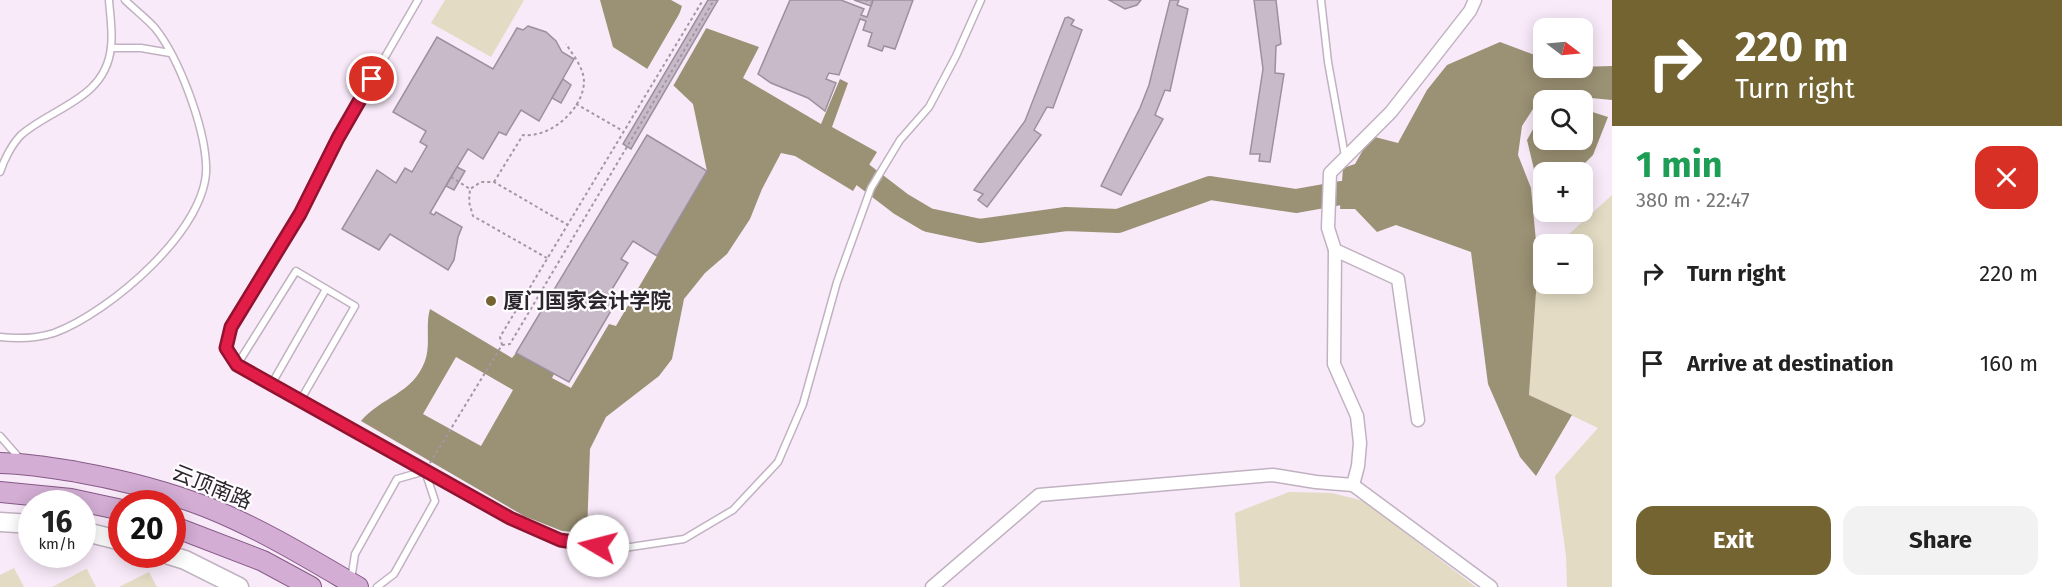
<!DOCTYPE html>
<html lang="en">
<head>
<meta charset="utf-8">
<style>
	body { margin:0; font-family:"Fira Sans","Noto Sans SC",sans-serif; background:#f2f2f2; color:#222; height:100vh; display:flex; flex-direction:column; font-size:22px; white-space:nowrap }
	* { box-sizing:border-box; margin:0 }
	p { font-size:20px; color:#767676 }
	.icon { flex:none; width:33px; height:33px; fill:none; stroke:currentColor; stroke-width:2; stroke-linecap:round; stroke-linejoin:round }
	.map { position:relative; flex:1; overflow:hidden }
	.sheet { display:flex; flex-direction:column; background:#fff; width:450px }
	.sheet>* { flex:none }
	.top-card { background:#746431; color:#fff; overflow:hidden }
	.needle { width:39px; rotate:106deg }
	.buttons { position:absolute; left:1533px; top:18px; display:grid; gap:12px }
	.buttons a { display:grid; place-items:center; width:60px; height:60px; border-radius:12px; background:#fff; box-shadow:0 3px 15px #0003; font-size:30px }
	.speed { position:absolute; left:18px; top:490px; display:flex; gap:12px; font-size:30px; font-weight:700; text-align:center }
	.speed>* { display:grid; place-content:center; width:78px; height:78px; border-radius:50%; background:#fff; box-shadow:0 3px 15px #0003; line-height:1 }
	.speed small { font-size:15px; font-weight:400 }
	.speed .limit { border:9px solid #d22; background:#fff; color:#111 }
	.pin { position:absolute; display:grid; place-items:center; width:51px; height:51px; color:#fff; margin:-26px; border:3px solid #fff; border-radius:50%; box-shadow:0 2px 6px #0007 }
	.me { position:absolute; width:66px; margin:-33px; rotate:278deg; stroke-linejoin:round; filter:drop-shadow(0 0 4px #0008) }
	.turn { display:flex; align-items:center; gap:21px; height:126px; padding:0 24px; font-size:27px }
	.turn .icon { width:78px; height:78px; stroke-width:2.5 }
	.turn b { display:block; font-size:42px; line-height:51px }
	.round { display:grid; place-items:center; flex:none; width:63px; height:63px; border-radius:18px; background:#f2f2f2 }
	.overview { display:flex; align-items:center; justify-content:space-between; height:102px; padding:0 24px }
	h1 { font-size:36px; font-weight:700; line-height:45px; color:#1e9e55 }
	.action { display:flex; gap:12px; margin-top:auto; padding:12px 24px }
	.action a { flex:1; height:69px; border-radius:18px; background:#746431; color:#fff; font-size:24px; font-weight:700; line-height:69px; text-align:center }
	.action a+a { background:#f2f2f2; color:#222 }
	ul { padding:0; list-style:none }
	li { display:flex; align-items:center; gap:18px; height:90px; padding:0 24px }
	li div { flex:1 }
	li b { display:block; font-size:22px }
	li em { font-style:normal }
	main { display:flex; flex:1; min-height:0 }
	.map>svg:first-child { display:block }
	.green { fill:#e3dbc3 }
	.water { fill:#9b9174; fill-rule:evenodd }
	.pier { fill:#f9eaf9 }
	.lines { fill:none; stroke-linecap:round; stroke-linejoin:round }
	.river { stroke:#9b9174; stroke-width:24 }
	.building { fill:#c8bac9; stroke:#9d909e; stroke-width:1.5 }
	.lane-casing { stroke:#c0b2c1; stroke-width:9 }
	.street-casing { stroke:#c0b2c1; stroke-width:15 }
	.secondary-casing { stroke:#c0b2c1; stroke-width:21 }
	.primary-casing { stroke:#855a87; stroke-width:22 }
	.path { stroke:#a297a2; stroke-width:2; stroke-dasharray:3 3; stroke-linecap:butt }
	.lane { stroke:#fff; stroke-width:6 }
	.street { stroke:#fff; stroke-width:12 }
	.secondary { stroke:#fff; stroke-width:18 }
	.primary { stroke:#d3add4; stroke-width:20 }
	.route-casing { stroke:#92132f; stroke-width:15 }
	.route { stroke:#e11d48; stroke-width:10 }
	.poi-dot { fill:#746431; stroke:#fffcff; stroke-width:2 }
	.labels { text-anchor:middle; stroke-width:4.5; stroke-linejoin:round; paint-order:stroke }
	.poi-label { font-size:21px; font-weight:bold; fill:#2b262b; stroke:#fffcff; text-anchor:start }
	.street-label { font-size:21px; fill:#2b262b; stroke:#fffcff }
</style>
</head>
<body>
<main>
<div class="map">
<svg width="1612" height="587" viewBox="0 0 1612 587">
	<rect width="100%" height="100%" fill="#f9eaf9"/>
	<g class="green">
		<path d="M445 0H524L491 57 431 23Z"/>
		<path d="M1612 195V587H1567L1566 556 1555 476 1598 428 1529 395 1538 263 1543 258 1544 284H1582V244H1558Z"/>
		<path d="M1289 492 1332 493 1364 501 1476 587H1240L1235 513Z"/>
		<path d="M14 568 24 587H0V575Z"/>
		<path d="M87 569 96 587H52L86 569Z"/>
		<path d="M149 572 157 587H119Z"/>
	</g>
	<g class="water">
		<path d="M600 0H671L682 6 678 18 759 47 743 78 821 124 840 79 848 83 832 127 877 152 853 191 795 156 781 153 762 189 750 219 727 254 705 273 684 299 672 359 659 376 606 417 590 449 587 533 562 531 524 516 361 421C381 397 413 394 425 361 431 344 425 326 430 309L512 358 516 353 554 374 552 378 571 388 609 324 616 326 707 171 693 104 674 86 613 47ZM456 357 513 390 481 446 423 414Z"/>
		<path d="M1500 42 1543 58 1544 68 1612 66V100L1591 98 1583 104 1582 100H1550L1551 97 1540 98 1522 126 1518 155 1531 188 1538 263 1529 395 1572 415 1536 476 1520 457 1488 384 1471 252 1396 225 1377 232 1355 209H1340L1343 168 1355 164 1371 136 1398 143 1427 90 1447 65Z"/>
		<path d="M1583 109 1608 117 1593 155 1576 172H1544L1543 207 1527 140 1543 111 1544 140H1582Z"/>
	</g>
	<path class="pier" d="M685 4 681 16 708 25 672 88 646 71Z"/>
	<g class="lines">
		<path class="river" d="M837 155 901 204 928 220 980 231 1066 219 1118 221 1210 188 1296 201 1341 193"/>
	</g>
	<g class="building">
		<path d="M708 0H718L631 149 623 144Z"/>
		<path d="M790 0H841L864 9 861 15 867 17 873 0H913L895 49 884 46 882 51 868 46 872 33 863 30 866 21 860 19 839 75 829 73 826 79 836 83 825 111 808 98 771 83 758 74Z"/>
		<path d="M854 0H873L871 6Z"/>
		<path d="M1109 0H1141L1137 5 1125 9Z"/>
		<path d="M1170 0H1179L1177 5 1188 9 1170 91 1165 90 1155 115 1163 119 1121 195 1101 186 1140 108 1149 85Z"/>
		<path d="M1254 0H1276L1281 44 1276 46 1275 73 1284 74 1270 162 1259 161 1260 154H1250L1263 69Z"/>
		<path d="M1068 17 1074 20 1071 25 1082 30 1053 108 1047 107 1034 130 1041 135 987 207 978 200 983 194 974 190 1025 121 1065 18Z"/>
		<path d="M528 26 546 32 556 41 562 52 574 59 539 121 521 110 506 135 499 132 483 159 468 149 451 177 430 213 434 215 436 212 462 227 458 237 454 260 448 270 390 234 379 250 342 229 377 170 396 183 405 168 412 172 427 146 420 142 426 131 393 112 437 37 493 69 517 28 523 30Z"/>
		<path d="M563 79 571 85 561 103 552 98Z"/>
		<path d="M647 135 707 171 657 256 633 241 621 259 628 263 606 299 615 304 569 382 516 353Z"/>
		<path d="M457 167 465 171 454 190 446 186Z"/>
	</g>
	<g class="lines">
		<g class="lane-casing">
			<g id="lane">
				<path d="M418 0 338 138 300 214 231 327 226 348 237 365 469 496 510 518 560 540 617 549 684 539 733 510 778 462 803 404 837 282 871 188 900 140 929 107 956 56 981 0"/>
				<path d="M1321 0 1328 62 1345 156"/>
				<path d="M111 48H141L170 53"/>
				<path d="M0 172C4 160 12 144 21 135 53 107 106 99 111 47 113 32 110 15 109 0"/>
				<path d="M0 337C17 339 38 338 54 333 109 313 211 227 206 164 204 125 179 58 155 28 146 18 134 9 125 0"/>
				<path d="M237 365 296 271 355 306 300 401"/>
				<path d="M271 385 326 289"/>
				<path d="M0 436 21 460"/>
				<path d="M351 580 355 554 397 479 425 471 435 501 394 574 377 587"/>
			</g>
		</g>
		<g class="street-casing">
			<g id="street">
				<path d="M1335 250 1398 279 1418 420"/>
				<path d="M1353 485 1491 587"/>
				<path d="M932 587 1039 495 1273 475 1316 482 1353 485 1358 466 1360 443 1357 416 1334 364 1335 250 1328 228 1330 173 1391 112 1470 11 1475 0"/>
			</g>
		</g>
		<g class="secondary-casing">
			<g id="secondary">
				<path d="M0 522 32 524"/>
				<path d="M82 531 122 541"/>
				<path d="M169 555 185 560 239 587"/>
			</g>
		</g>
		<g class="primary-casing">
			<g id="primary">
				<path d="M0 463C26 463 51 468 77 472 122 480 166 491 209 508 261 529 310 559 358 587"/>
				<path d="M0 492 71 499 122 510"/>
				<path d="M172 526 263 561 311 587"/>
			</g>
		</g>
		<g class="path">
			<path d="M865 0 872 3"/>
			<path d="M576 104 623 131"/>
			<path d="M451 177 470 189"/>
			<path d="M494 182 523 135C550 138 583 110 584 82 584 68 573 55 566 44"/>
			<path d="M547 258 473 216 469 202 470 189 481 182H494L568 225"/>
			<path d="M502 345 510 344 714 0"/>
			<path d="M430 463 502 345 500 337 703 0"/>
		</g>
		<use href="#lane" class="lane"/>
		<use href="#street" class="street"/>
		<use href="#secondary" class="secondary"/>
		<use href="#primary" class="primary"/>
	</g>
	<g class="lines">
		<g class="route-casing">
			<path id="route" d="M372 79 338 138 300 214 231 327 226 348 237 365 510 518 560 540 598 546"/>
		</g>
		<use href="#route" class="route"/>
	</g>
	<circle class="poi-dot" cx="491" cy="301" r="6"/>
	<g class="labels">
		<g class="poi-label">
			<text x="503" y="308">厦门国家会计学院</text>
		</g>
		<g class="street-label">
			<text transform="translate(212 487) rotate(22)" y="7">云顶南路</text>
		</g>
	</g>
</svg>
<div class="buttons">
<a><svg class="needle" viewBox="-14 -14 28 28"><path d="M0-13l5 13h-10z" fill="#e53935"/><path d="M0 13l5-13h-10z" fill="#767676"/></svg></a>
<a><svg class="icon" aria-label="search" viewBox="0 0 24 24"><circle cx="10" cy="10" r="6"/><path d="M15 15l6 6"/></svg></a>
<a>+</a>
<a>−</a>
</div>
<div class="speed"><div>16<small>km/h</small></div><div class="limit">20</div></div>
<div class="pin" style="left:372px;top:79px;background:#d93025"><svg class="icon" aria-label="arrive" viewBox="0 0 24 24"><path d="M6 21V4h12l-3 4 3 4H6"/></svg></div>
<svg class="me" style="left:598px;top:546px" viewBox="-20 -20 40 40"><circle r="19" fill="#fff"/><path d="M0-13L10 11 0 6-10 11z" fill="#e11d48"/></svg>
</div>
<section class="sheet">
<div class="top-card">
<div class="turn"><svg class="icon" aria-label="right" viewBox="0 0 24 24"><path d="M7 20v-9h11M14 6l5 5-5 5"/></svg><div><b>220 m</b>Turn right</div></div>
</div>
<div class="overview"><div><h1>1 min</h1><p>380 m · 22:47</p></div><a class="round" style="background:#d93025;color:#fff"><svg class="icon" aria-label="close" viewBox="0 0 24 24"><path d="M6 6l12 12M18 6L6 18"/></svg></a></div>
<ul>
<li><svg class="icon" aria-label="right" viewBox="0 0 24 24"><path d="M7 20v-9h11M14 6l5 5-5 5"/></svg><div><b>Turn right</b></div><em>220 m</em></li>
<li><svg class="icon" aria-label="arrive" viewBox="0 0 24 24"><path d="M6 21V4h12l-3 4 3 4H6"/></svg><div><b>Arrive at destination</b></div><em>160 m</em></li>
</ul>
<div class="action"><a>Exit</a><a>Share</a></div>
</section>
</main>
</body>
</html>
